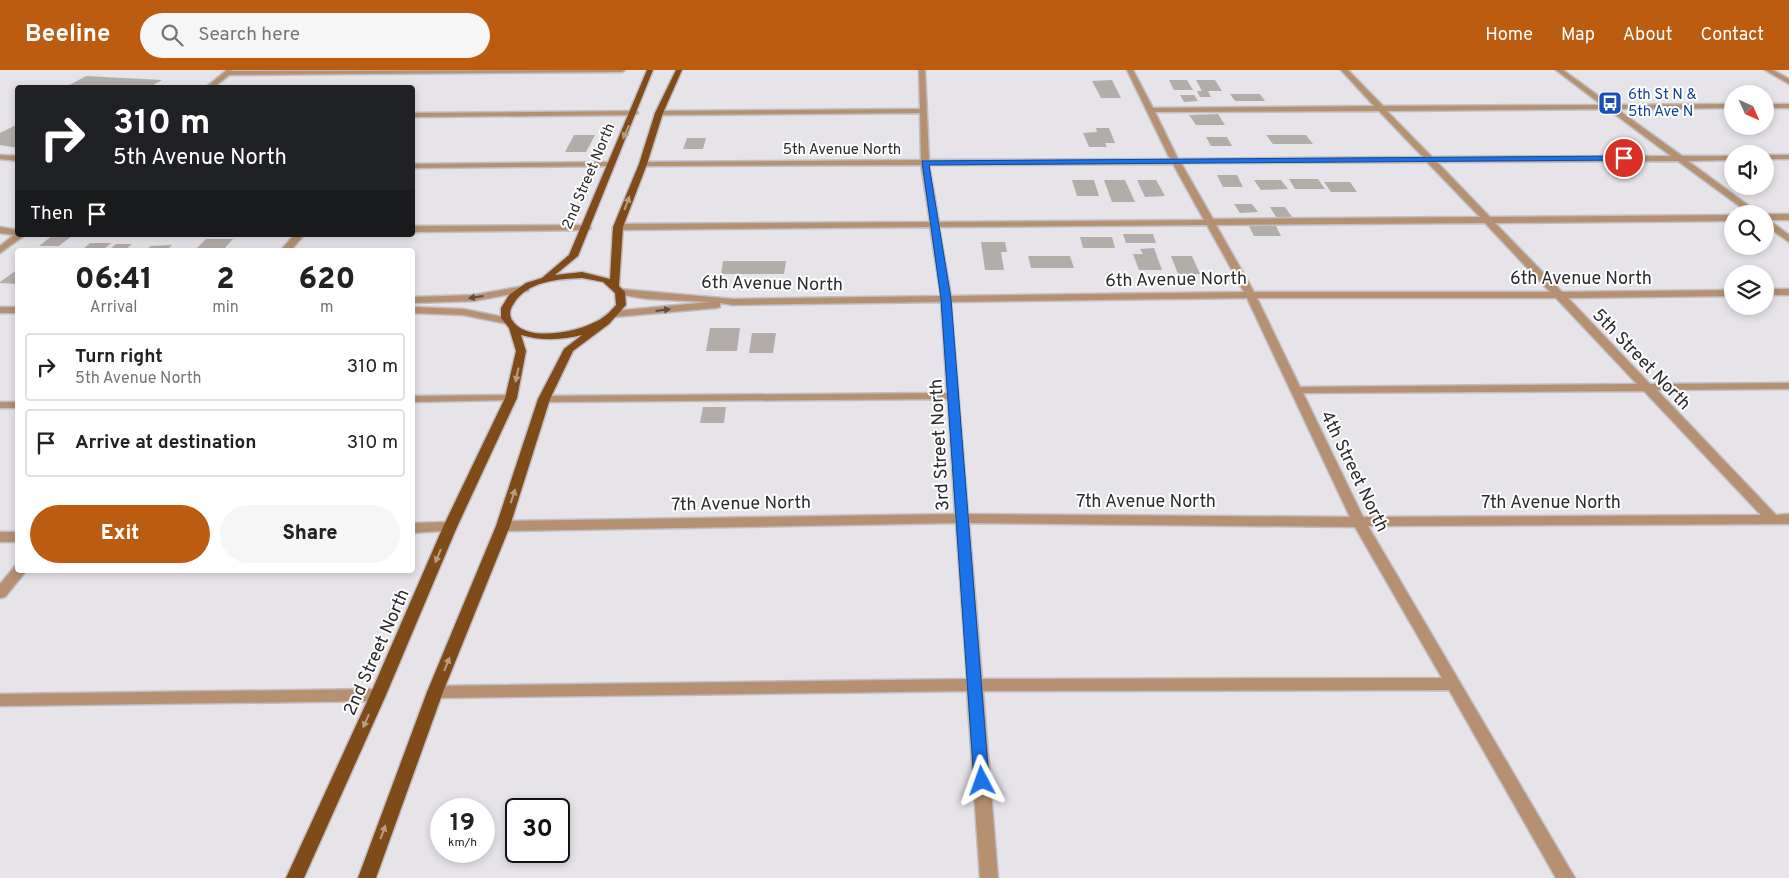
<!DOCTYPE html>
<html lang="en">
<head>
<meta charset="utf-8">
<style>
	body { margin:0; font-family:Overpass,sans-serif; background:#f6f6f6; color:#222; height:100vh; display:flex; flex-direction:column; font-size:19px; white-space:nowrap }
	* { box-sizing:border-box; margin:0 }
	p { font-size:16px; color:#767676 }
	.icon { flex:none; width:28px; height:28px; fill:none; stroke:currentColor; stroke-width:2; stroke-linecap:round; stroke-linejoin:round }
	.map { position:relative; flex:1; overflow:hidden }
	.sheet { position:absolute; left:15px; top:178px; width:400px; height:325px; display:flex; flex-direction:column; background:#fff; border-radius:5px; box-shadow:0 2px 8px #0003 }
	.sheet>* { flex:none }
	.guide { position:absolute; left:15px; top:15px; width:400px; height:152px; border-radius:5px; box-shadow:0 2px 8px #0003; background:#202124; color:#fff; overflow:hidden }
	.needle { width:32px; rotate:135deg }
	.tools { position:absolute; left:1724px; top:15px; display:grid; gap:10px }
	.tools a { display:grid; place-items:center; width:50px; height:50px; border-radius:50%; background:#fff; box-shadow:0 2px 8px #0003; font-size:25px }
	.speed { position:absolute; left:430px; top:728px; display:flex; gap:10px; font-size:25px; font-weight:700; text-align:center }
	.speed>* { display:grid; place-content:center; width:65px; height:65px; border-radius:50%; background:#fff; box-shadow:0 2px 8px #0003; line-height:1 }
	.speed small { font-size:12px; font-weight:400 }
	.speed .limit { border:2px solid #111; border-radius:8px; background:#fff; color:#111 }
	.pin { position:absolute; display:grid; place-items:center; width:42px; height:42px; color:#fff; margin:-21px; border:2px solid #fff; border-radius:50%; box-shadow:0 1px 5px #0007 }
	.me { position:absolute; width:55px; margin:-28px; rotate:356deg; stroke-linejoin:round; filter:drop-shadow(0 0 4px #0008) }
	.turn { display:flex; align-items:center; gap:18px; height:105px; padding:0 15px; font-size:22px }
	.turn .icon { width:65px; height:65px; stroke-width:2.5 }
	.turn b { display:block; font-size:35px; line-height:42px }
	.then { display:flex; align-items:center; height:48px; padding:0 15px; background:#0003; gap:10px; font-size:19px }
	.eta { display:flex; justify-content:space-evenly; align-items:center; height:85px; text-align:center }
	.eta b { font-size:30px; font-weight:800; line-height:35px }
	.cta { display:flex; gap:10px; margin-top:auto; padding:10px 15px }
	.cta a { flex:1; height:58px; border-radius:30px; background:#bb5c11; color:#fff; font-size:20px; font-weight:800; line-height:58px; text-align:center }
	.cta a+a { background:#f6f6f6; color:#222 }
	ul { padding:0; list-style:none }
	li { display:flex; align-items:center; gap:15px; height:68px; margin:0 10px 8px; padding:0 5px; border:2px solid #e0e0e0; border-radius:5px }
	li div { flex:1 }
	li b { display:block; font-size:19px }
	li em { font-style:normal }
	header { display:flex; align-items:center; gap:30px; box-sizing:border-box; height:70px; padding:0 25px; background:#bb5c11; color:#fff }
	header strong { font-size:24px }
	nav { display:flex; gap:28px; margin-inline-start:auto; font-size:18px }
	.search { width:350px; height:45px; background:#f6f6f6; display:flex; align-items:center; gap:12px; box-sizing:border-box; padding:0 18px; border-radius:28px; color:#767676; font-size:19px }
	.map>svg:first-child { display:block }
	.building { fill:#b3adaa }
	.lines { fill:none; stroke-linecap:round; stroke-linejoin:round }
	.minor-casing { stroke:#c1bec3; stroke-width:3 }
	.major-casing { stroke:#c1bec3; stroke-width:3 }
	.minor { fill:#b59071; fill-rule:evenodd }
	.major { fill:#7f4c19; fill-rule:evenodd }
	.oneway { fill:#b99d80 }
	.oneway2 { fill:#5d4e45 }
	.route { fill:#1a73e8; stroke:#114b97 }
	.labels { text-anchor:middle; stroke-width:4; stroke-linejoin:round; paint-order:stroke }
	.far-transit-label { font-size:15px; fill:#164399; stroke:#fff; text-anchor:start }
	.far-street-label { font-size:15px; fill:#2d2b2d; stroke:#fff }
	.street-label { font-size:18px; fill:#2d2b2d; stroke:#fff }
</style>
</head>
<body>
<header>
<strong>Beeline</strong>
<div class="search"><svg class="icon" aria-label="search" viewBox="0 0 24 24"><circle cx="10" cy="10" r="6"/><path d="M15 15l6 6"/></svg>Search here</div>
<nav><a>Home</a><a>Map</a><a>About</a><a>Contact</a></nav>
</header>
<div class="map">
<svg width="1789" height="808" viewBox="0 0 1789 808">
	<rect width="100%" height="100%" fill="#e6e3e9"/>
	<g class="building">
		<path d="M86 6 162 10 148 18H64Z"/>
		<path d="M1112 10 1121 28H1101L1092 11Z"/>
		<path d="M1169 10H1187L1193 20H1174Z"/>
		<path d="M1196 10H1215L1222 21H1208L1211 27H1200L1197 21H1202Z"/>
		<path d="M1230 24H1260L1265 31H1235Z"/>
		<path d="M1180 25H1194L1198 31 1184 32Z"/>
		<path d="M1218 44 1225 55H1196L1189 45Z"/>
		<path d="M18 54V78L0 75V63Z"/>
		<path d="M1096 58H1109L1115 73H1105L1107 77H1089L1083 63 1097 62Z"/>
		<path d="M574 65H595L586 82H565Z"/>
		<path d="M1266 65H1306L1313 74H1273Z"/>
		<path d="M1206 67H1227L1232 76H1211Z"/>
		<path d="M687 68H706L703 79H683Z"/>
		<path d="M1217 105H1237L1243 117H1223Z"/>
		<path d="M1289 109H1318L1325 119H1295Z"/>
		<path d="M1072 110H1094L1099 126H1077Z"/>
		<path d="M1104 110H1125L1135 132H1112Z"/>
		<path d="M1137 110H1156L1165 126 1145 127Z"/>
		<path d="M1254 110H1281L1288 119 1261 120Z"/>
		<path d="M1324 112H1350L1357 122H1331Z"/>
		<path d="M1234 134H1252L1258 142 1240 143Z"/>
		<path d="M1270 137H1285L1292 147H1276Z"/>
		<path d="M1249 156H1276L1281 166H1254Z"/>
		<path d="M1123 164H1153L1156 173H1126Z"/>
		<path d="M52 166H72L59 176H39Z"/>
		<path d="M1080 167H1112L1115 178H1083Z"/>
		<path d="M206 169H233L223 180H195Z"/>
		<path d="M981 172H1005L1007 182H1001L1004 200H985Z"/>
		<path d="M90 173H111L103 180H82Z"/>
		<path d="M116 174H132L125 180H109Z"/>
		<path d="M172 175 167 180H146L151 176Z"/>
		<path d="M1154 178 1162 200H1139L1133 184H1143L1140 179Z"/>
		<path d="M1028 186H1070L1074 198H1031Z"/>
		<path d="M1171 186H1192L1200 204H1178Z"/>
		<path d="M723 191H786L784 204H721Z"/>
		<path d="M18 199V214L0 213V212Z"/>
		<path d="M710 258H740L737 281H706Z"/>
		<path d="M752 263H776L773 283H749Z"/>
		<path d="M703 337H726L724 353H700Z"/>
	</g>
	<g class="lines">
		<g class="minor-casing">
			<g id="minor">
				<path d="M227 0 234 1 625 0 622 2 229 5 213 18H205Z"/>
				<path d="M919 0H925L929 90 1170 89 1127 0H1133L1153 38 1374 36 1341 0H1348L1383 36 1602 35 1556 0H1563L1611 35 1732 34V38L1617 39 1682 86H1732V90L1688 91 1760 144H1750L1678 91 1437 92 1490 147 1732 145V151L1495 153 1562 222 1732 220V226L1568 228 1650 314 1789 313V319L1657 320 1776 445 1789 444V454L1368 456 1575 808H1556L1449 620 983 621 998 808H980L967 621 435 628 430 626 427 622 430 618 435 616 967 609 956 453 503 461 496 456 503 451 955 444 948 329 544 332 538 329 544 326 947 323 941 232 733 235 720 233V237L716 238 614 247 609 244 614 241 710 232 648 229 616 224 615 222 620 219 733 229 941 226 930 157 618 160 613 157 618 154 930 152 921 95 643 96 639 94 643 92 921 90 920 43 659 45 655 43 659 41 920 39ZM1608 39 1671 86 1432 87 1387 41ZM1379 41 1423 87 1178 89 1155 42ZM1427 92 1480 147 1213 149 1181 93ZM1173 94 1204 150 939 152 929 95ZM1485 153 1550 222H1254L1216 155ZM1207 155 1244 222 951 226 939 157ZM1247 228 1350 447 968 444 951 232ZM1257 228H1556L1637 314 1300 317ZM1644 321 1761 445 1363 447 1303 323ZM969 453 1355 457 1442 608 982 609Z"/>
				<path d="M1765 0H1773L1789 9V14Z"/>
				<rect x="1765" y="34" width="24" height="4"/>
				<path d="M637 41 638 43 634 45 412 47V43Z"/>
				<path d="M0 85 18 86V91L0 89Z"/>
				<rect x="1765" y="85" width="24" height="4"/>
				<path d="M614 92V96H611L412 98V94Z"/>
				<path d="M1765 144H1789V150H1769L1789 165V172L1765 155Z"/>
				<path d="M586 155 591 158 589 160 412 162V156Z"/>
				<path d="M0 157 18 160V165H25L0 183V176L14 165 0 163Z"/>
				<path d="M294 165H304L291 180H281Z"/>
				<path d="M524 216 529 219 528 221 474 231 412 233V227L474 225Z"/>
				<rect x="1765" y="219" width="24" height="6"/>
				<rect x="0" y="237" width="18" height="6"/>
				<path d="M412 237 463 239 508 248 513 251 508 254 463 245 412 243Z"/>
				<path d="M511 325 517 328 515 330 412 332V326Z"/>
				<rect x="0" y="332" width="18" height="6"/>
				<path d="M450 452 455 454 457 457 455 460 412 463V453Z"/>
				<rect x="0" y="462" width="18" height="10"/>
				<path d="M15 496H18V500H27L5 527 0 528V514Z"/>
				<path d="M378 619 383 621 386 625 383 629 378 631 0 636V624Z"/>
			</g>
		</g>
		<g class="major-casing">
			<path id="major" d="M647 0H653L578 186 555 205 582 202 610 209 613 157 639 94 655 43 676 0H682L663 43 647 94 623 157 619 216 625 222 626 235 609 254 573 281 550 329 510 456 443 622 376 808H358L427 622 496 456 538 329 564 279 582 265C561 270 542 271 521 265L526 281 517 328 457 457 386 625 304 808H286L370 625 443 457 505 328 516 281 509 258 501 248V238L509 225 526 213 542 208 569 185ZM582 208 603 212 615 223 616 235C610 242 604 248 595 252 576 262 526 273 512 250 509 245 510 239 513 235 526 211 558 209 582 208Z"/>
		</g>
		<use href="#minor" class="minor"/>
		<use href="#major" class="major"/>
	</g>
	<defs><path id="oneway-solid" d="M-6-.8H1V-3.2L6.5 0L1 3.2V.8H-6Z" transform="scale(1.25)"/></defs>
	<g class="oneway">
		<use href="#oneway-solid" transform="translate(626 62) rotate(114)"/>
		<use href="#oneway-solid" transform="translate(627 133) rotate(-69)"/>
		<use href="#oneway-solid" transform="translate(517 305) rotate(102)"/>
		<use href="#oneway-solid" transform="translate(513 426) rotate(-72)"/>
		<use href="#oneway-solid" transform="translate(438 486) rotate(113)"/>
		<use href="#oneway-solid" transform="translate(447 594) rotate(-68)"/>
		<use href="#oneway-solid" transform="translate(366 651) rotate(114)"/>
		<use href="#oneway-solid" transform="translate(383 762) rotate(-70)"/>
	</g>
	<g class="oneway2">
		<use href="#oneway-solid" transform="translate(476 227) rotate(172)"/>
		<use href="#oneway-solid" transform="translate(663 240) rotate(-7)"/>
	</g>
	<path class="route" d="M1624 86 1627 88 1626 90 929 95 951 229 989 711 987 716 982 718 976 716 974 711 941 229 922 91Z"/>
	<defs>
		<g id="bus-square" transform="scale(1.25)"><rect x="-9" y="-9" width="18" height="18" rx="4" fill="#1a4fb4" stroke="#fff"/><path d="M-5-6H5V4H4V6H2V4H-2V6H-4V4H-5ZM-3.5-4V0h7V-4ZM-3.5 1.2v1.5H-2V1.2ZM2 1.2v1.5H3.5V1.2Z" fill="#fff"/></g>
	</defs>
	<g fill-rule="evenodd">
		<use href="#bus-square" x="1610" y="33"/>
	</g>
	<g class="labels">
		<g class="far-transit-label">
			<text x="1628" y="29">6th St N &amp;<tspan x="1628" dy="17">5th Ave N</tspan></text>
		</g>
		<g class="far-street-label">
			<text x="842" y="84">5th Avenue North</text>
			<text transform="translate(588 106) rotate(-67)" y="5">2nd Street North</text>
		</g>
		<g class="street-label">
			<text x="1581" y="214">6th Avenue North</text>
			<text transform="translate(1176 209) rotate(-1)" y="6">6th Avenue North</text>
			<text transform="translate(772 213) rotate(1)" y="6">6th Avenue North</text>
			<text transform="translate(1642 289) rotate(46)" y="6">5th Street North</text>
			<text transform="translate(939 375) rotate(-93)" y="6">3rd Street North</text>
			<text transform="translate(1355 401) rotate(64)" y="6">4th Street North</text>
			<text x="1146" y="437">7th Avenue North</text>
			<text x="1551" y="438">7th Avenue North</text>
			<text transform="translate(741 433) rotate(-1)" y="6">7th Avenue North</text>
			<text transform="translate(376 582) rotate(-66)" y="6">2nd Street North</text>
		</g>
	</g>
</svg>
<div class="tools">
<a><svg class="needle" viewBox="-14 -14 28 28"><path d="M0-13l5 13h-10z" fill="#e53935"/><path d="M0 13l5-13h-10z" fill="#767676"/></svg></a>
<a><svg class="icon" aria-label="sound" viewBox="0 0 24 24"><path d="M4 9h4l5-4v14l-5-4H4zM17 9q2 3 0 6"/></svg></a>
<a><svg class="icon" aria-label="search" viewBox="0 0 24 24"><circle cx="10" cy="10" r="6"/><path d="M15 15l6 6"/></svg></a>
<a><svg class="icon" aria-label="layers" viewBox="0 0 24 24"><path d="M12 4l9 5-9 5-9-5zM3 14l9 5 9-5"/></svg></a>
</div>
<div class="speed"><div>19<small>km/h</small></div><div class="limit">30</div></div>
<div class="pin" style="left:1624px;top:88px;background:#d93025"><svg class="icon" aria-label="arrive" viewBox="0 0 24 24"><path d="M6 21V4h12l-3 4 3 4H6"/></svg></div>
<svg class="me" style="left:982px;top:711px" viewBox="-20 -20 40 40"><path d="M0-17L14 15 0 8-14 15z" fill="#1a73e8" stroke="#fff" stroke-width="4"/></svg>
<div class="guide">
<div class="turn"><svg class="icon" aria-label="right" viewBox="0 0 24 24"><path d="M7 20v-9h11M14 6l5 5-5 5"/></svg><div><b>310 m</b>5th Avenue North</div></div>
<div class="then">Then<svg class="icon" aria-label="arrive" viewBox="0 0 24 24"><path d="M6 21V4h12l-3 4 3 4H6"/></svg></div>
</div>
<section class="sheet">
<div class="eta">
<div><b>06:41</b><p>Arrival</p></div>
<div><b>2</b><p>min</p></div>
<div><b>620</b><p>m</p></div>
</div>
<ul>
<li><svg class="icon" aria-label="right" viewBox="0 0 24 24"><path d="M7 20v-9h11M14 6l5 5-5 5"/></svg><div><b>Turn right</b><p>5th Avenue North</p></div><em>310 m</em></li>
<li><svg class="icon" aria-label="arrive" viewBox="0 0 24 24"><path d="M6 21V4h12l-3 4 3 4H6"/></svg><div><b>Arrive at destination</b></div><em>310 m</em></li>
</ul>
<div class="cta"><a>Exit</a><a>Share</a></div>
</section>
</div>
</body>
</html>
